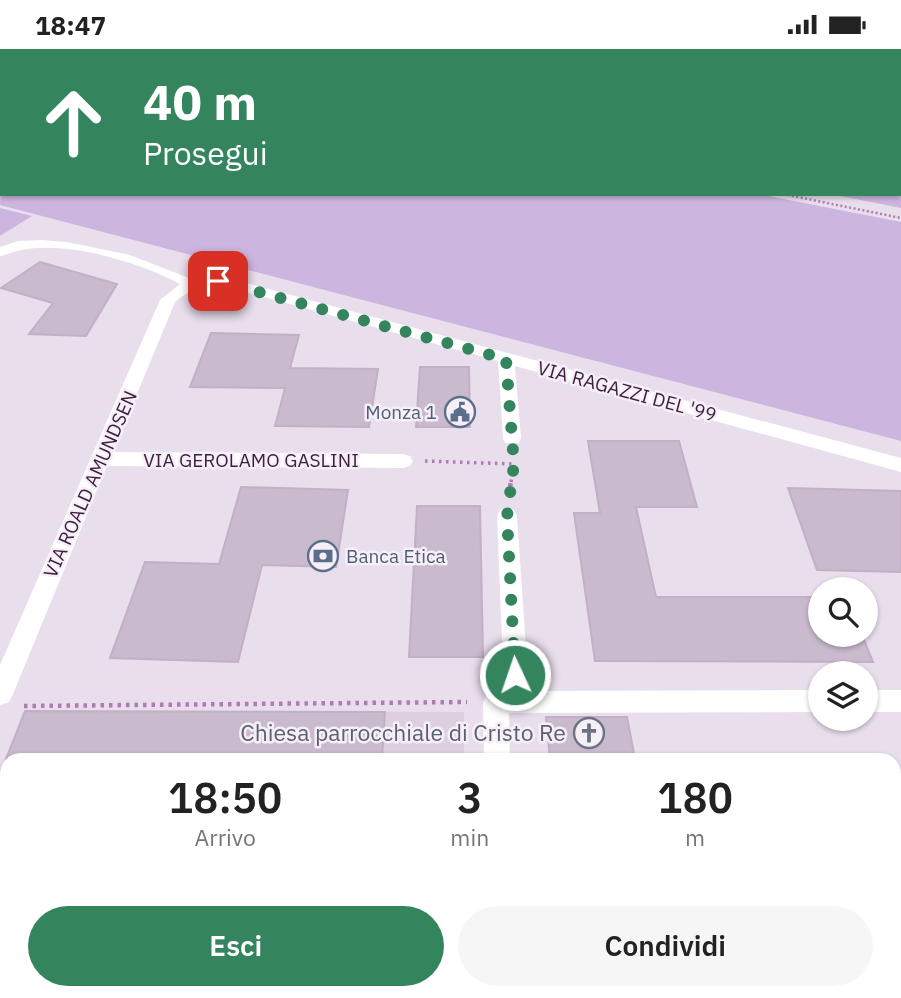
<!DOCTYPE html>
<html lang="it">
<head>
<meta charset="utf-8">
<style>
	body { margin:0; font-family:"IBM Plex Sans",sans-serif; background:#f6f6f6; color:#222; height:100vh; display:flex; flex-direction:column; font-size:26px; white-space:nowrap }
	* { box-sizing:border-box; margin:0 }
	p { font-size:23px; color:#767676 }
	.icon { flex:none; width:38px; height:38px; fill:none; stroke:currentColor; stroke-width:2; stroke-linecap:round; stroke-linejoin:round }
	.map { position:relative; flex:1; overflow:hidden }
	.details { position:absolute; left:0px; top:704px; width:901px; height:247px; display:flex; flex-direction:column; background:#fff; border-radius:21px 21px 0 0; box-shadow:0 2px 5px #0004 }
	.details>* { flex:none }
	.hud { position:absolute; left:0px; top:0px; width:901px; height:147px; box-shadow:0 2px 5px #0004; background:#34855e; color:#fff; overflow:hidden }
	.controls { position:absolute; left:808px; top:528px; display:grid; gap:14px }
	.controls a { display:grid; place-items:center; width:70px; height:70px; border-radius:50%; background:#fff; box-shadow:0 2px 5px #0004; font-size:35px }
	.pin { position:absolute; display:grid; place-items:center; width:60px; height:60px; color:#fff; margin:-30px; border-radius:14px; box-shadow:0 4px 10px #0006 }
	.me { position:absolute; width:77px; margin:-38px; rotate:357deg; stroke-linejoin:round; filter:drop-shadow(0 0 5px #0008) }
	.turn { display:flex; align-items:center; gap:24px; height:147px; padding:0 28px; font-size:32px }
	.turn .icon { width:91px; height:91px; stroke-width:2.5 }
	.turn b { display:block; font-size:49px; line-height:60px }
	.eta { display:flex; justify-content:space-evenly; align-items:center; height:119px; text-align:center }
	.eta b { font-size:42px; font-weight:600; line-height:49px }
	.cta { display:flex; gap:14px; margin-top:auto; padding:14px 28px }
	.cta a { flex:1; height:80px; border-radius:42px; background:#34855e; color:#fff; font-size:28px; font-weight:600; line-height:80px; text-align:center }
	.cta a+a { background:#f6f6f6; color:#222 }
	.status { display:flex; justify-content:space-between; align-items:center; height:49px; padding:0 35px; background:#fff; direction:ltr }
	.status svg { height:19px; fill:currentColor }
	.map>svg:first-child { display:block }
	.built { fill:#ddcfe0 }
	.green { fill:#ccb5df }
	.building { fill:#c9bacd; stroke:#c3b0c6; stroke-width:2 }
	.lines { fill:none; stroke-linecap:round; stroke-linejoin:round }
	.path-far2 { stroke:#b07bb3; stroke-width:2.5; stroke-dasharray:2 2.5; stroke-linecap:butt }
	.path-far1 { stroke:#b07bb3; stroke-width:3.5; stroke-dasharray:2.5 4.5; stroke-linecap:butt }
	.path { stroke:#b07bb3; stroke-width:4.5; stroke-dasharray:3.5 5; stroke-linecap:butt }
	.street { fill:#fff; fill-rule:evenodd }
	.route { stroke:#34855e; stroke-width:12; stroke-dasharray:0 21.6 }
	.labels { text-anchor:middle; stroke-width:5; stroke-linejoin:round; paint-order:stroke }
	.street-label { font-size:19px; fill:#3d1e3d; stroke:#f6eff8 }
	.service-label { font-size:19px; fill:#4e5e75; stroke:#f6eff8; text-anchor:end }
	.near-worship-label { font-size:23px; fill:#5b616d; stroke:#f6eff8; text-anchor:end }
</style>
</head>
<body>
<div class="status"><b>18:47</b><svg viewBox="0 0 49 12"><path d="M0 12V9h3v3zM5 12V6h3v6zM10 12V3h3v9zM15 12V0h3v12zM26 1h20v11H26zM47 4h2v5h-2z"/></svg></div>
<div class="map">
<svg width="901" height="949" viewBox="0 0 901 949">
	<rect width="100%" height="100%" fill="#e9deec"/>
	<path class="built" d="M25 662 464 663V710H7V943H467V949H0V725Z"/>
	<g class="green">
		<path d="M584 0H901V159L830 145H900V2H580Z"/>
		<path d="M2 108V145H758L901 173V392L0 156Z"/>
		<path d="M0 159 32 167 0 187Z"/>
		<path d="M894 720 901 738V795H894Z"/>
	</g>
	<g class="building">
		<path d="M40 213 117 235 86 287 29 285 53 254 1 239Z"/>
		<path d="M211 284 299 286 290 319 378 320 369 378 275 377 285 339 190 338Z"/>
		<path d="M420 318H469L470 378H416Z"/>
		<path d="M588 392H679L697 458H636L656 548H821V586H862L873 613 595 612 574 464H600Z"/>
		<path d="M241 438 348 441 336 518 262 516 238 613 110 609 145 513 219 515Z"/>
		<path d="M788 439 901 442V523L817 521Z"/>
		<path d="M417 457H480L483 608H409Z"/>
		<path d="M25 662 385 663 382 710H6Z"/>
		<path d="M546 668H627L635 710H550Z"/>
	</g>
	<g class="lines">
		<g class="path-far2">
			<path d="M86 0 94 2"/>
			<path d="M110 2 115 0"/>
			<path d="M437 2 440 0"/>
			<path d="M783 145 901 169"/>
		</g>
		<g class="path-far1">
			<path d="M425 412 514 415"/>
			<path d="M511 433 514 413"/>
		</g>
		<g class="path">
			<path d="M509 446 511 431"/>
			<path d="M24 657 467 653"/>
		</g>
		<g class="street">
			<path d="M41 191 67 193 130 206 194 231 217 228 250 235 901 409V423L515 317 521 389 519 394H505L503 389 498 312 242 242C216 236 196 235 175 253L113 403 403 405 410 407 413 412 410 417 403 419 107 417 13 645 9 653 0 656V616L160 251 180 235C138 213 69 192 21 201 14 202 7 206 0 207V198L18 192Z"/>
			<path d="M507 459 514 461 517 467 529 642 821 641V663L509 664 510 710H484L483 653 487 645 504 642 497 467 500 461Z"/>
			<rect x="866" y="641" width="35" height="22"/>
			<path d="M490 943H522L523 949H491Z"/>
		</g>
	</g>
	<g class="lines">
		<path class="route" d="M218 232 506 310 514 415 507 467 515 626"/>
	</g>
	<defs>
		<g id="civic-ring" transform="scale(1.575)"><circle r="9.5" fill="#f6eff8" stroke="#5c6f8a" stroke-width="1.5"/><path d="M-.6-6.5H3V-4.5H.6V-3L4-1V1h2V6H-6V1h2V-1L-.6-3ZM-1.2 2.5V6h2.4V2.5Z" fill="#5c6f8a"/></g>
		<g id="bank-ring" transform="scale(1.575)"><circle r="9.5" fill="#f6eff8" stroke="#5c6f8a" stroke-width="1.5"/><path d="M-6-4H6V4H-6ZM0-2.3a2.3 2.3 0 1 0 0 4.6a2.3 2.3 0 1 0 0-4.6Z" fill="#5c6f8a"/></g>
		<g id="church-ring" transform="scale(1.575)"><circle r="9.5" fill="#f6eff8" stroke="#6b7280" stroke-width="1.5"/><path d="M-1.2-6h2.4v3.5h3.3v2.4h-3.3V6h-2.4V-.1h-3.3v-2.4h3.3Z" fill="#6b7280"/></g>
	</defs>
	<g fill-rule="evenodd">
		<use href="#civic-ring" x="460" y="363"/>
		<use href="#bank-ring" x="323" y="507"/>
		<use href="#church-ring" x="589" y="684"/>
	</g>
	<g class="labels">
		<g class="street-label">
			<text transform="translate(627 342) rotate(15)" y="7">VIA RAGAZZI DEL '99</text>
			<text x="251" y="418">VIA GEROLAMO GASLINI</text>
			<text transform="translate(90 435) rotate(-66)" y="7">VIA ROALD AMUNDSEN</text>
		</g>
		<g class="service-label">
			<text x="437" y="370">Monza 1</text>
			<text x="346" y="514" text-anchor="start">Banca Etica</text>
		</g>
		<g class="near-worship-label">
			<text x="566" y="692">Chiesa parrocchiale di Cristo Re</text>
		</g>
	</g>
</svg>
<div class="controls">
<a><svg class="icon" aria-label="search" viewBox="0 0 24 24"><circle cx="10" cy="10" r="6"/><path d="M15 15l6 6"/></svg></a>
<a><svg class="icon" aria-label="layers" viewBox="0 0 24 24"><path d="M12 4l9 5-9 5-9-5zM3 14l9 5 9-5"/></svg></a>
</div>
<div class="pin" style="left:218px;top:232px;background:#d93025"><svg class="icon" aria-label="arrive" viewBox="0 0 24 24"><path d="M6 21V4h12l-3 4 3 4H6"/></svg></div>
<svg class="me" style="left:515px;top:626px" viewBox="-20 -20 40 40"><circle r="17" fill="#34855e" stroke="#fff" stroke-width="3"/><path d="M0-11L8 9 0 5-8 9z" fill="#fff"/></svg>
<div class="hud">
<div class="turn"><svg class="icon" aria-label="ahead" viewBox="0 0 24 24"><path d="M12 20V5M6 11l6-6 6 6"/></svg><div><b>40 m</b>Prosegui</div></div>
</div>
<section class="details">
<div class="eta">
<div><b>18:50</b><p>Arrivo</p></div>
<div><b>3</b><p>min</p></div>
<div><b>180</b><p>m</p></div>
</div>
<div class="cta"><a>Esci</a><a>Condividi</a></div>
</section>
</div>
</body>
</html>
